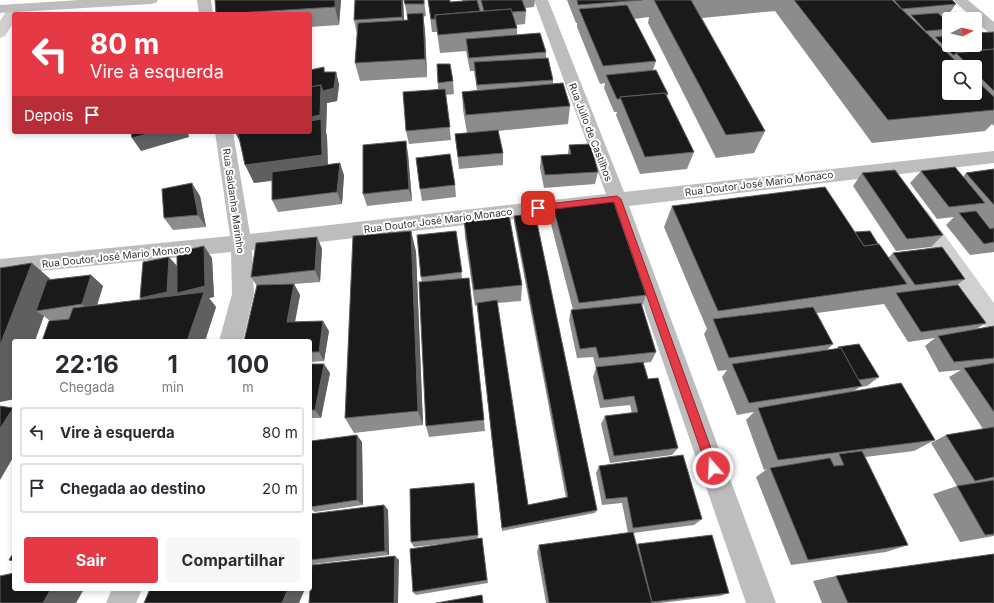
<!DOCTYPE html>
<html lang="pt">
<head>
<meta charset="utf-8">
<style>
	body { margin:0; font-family:Inter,sans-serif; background:#f7f7f7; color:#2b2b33; height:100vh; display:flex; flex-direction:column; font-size:15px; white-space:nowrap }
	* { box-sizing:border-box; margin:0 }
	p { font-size:13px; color:#7c7c81 }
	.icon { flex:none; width:22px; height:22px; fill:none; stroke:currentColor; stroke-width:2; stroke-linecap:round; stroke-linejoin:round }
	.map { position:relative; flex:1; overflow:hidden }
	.sheet { position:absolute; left:12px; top:339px; width:300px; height:252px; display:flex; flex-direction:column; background:#fff; border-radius:4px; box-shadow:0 2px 6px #0003 }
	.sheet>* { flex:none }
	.guide { position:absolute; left:12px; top:12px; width:300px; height:122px; border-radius:4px; box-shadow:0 2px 6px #0003; background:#e63946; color:#fff; overflow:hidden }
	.needle { width:26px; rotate:84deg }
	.tools { position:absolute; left:942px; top:12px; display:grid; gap:8px }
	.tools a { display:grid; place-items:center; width:40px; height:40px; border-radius:4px; background:#fff; box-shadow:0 2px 6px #0003; font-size:20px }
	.pin { position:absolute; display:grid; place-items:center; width:34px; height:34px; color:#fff; margin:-17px; border-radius:8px; box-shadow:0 2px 6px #0006 }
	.me { position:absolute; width:44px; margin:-22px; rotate:341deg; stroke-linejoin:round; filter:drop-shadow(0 0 3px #0008) }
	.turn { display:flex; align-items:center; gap:14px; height:84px; padding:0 12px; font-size:18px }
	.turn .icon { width:52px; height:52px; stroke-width:2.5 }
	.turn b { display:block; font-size:28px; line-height:34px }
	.then { display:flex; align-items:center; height:38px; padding:0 12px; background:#0003; gap:8px; font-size:15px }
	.eta { display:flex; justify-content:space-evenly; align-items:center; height:68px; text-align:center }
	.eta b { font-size:24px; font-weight:700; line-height:28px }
	.cta { display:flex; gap:8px; margin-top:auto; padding:8px 12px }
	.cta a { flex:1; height:46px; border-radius:4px; background:#e63946; color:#fff; font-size:16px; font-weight:700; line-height:46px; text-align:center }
	.cta a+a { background:#f7f7f7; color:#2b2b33 }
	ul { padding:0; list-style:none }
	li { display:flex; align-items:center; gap:12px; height:50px; margin:0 8px 6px; padding:0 4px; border:2px solid #e1e1e2; border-radius:4px }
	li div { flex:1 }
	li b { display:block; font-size:15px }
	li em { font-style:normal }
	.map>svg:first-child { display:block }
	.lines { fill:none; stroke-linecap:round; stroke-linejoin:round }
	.street { fill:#d0d0d0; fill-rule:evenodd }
	.secondary { fill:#bdbdbd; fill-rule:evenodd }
	.wall { fill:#8c8c8c; fill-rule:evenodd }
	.shaded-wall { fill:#5f5f5f }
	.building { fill:#1a1a1a; stroke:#5f5f5f }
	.route { fill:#e63946; stroke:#96252e }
	.labels { text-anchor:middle; stroke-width:4; stroke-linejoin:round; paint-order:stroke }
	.street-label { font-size:10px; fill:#333; stroke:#fff }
</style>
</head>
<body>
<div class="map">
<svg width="994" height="603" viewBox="0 0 994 603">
	<rect width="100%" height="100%" fill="#fff"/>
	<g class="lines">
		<g class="street">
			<path d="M15 4 20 5 22 8 19 14H14V22L5 36 0 38V21L10 5Z"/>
			<path d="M920 209 927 211 994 303V331L986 328 913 221 910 216 913 211Z"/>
		</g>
		<g class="secondary">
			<path d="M79 0H158L156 3 151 4 0 13V5Z"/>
			<path d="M197 0H211L213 14H199Z"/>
			<path d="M534 0H548L624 192 994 151V163L629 206 776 603H746L610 208 252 250 254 294 243 341H219L232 294 231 252 0 275V259L230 236 215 132H233L250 234 606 194Z"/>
			<path d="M953 0H968L994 22V34L989 33Z"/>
			<path d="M112 589H142L136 603H106Z"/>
		</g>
	</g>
	<g class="wall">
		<path d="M215 0H341L339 25 310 27V14H216Z"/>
		<path d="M355 0H403L404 21 408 20 404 0H424L426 16 423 17 425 31 427 77 360 81 355 63 357 34 354 20Z"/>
		<path d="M428 0H450V2L462 1V0H535L534 7 525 8 526 11 525 24 516 25 517 28V35L546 52V58L553 80V84L570 106 568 124 498 131 503 153V165L459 169 455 134 467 133 463 110 462 92 477 90 474 71H470L466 51 440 53 437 32H432Z"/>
		<path d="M567 0H952L956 4 947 17H943L949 23V45L994 32V126L992 124 985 131 872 143 775 11 702 18 765 131 754 153 716 158 648 23 649 17 634 19 656 61 653 70 668 94 667 97 694 152 687 169 640 174 616 115 617 112H614L604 88 605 83 600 84 577 27V23H576ZM949 67H975V93Z"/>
		<path d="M324 67 325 72H336L339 85 337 101 327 103 326 132 327 137 328 164 344 175 342 204 278 212 272 200V181L254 183 241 144 235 132H310Z"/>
		<path d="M453 81 454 94 446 95 451 140 409 144 406 131 438 89V83Z"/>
		<path d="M569 145 598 172 595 184 544 188 540 168 541 156 568 154Z"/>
		<path d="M408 154 412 201 367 206 363 194Z"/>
		<path d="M994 169V252L970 255 946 225 954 217 937 219 910 183 921 171 963 177 966 173Z"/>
		<path d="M862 173 943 235 931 247 896 251 853 186Z"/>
		<path d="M455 185 456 197 422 201 420 189Z"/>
		<path d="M200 196 206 227 173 230 164 218Z"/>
		<path d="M672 206 855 232 878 244 888 258 893 253 965 279 957 285 986 323 976 329 994 326V536L960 542 933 494 957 486 931 443 946 435 983 429 949 377 961 370 939 372 925 346 935 338 908 342 884 304 817 313 833 344 827 350 836 349 838 347 879 377 867 386 860 387 854 391 935 440 914 451 865 457 908 545 886 552 791 565 756 477 767 469 764 470 746 420 754 412 737 415 722 377 727 370 718 371 704 334 707 329 664 227Z"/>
		<path d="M553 207 646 295 642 306 656 352 651 362 643 363 648 379 678 448 672 455 610 463 601 424 605 416 632 413 630 405 600 408 593 377 596 368 593 357 577 358 569 320 571 310H573L551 224Z"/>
		<path d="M514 216 597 510 595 513 502 531 477 305 475 306 465 237 464 220 522 285 521 301 497 303 528 505 566 498 514 222Z"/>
		<path d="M411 231 416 252 423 425 354 433 345 418Z"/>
		<path d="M456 231 462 278 484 420 485 431 429 437 426 426 422 282 421 277Z"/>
		<path d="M317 237 322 249 320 282 294 284 300 295 295 322 329 331 324 361 310 362V341L257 286 251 277Z"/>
		<path d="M212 258 214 297 209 298 216 307 205 341H42L69 319 50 321 44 316 14 341V399L0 402V268L51 280 91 275 103 286 97 305 141 300 177 266Z"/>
		<path d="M310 364 330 373 321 418H310Z"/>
		<path d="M362 442 363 505 315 512 311 509 310 512V455Z"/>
		<path d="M599 466 702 519 694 525 633 533 636 545 638 544 729 593 720 596 660 603H546L537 552 539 545 628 533 622 503 602 505 596 473Z"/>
		<path d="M474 483 478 539 482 538 488 583 416 595 413 592 449 543 414 547 411 542Z"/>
		<path d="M384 505 388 510 389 555 314 564 310 562V514Z"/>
		<path d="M836 576 994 603H822L813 581Z"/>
	</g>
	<g class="shaded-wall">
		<path d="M335 0H341L339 25 335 7Z"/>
		<path d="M402 0H403L405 35 402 17Z"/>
		<path d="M423 13 425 31 427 77 425 59Z"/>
		<path d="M336 72 339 85 337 101 327 103 326 132 327 137 328 172 254 183 245 165 243 148 235 132H310V117L321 85Z"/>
		<path d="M154 132H188L189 137 141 151 132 138Z"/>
		<path d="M406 141 408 154 412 201 409 189Z"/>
		<path d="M340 163 344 175 342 204 337 192Z"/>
		<path d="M192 183 200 196 206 227 198 215Z"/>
		<path d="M411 231 416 252 423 425 418 411Z"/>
		<path d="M317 237 322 249 320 282 315 270Z"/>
		<path d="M204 246 212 258 214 297 209 298 216 307 205 341H187L186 304 177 294V303L150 309 140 298 169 257 179 268Z"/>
		<path d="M32 263 55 283 36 311 44 316 35 341H14V399L0 402V345Z"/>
		<path d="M91 275 103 286 94 315 82 304Z"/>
		<path d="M294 284 300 295 293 332 287 322Z"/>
		<path d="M323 321 329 331 324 361 319 352Z"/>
		<path d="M324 364 330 373 321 418 315 410Z"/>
		<path d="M13 408H14V456L0 480V429Z"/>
		<path d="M357 435 362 442 363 505 357 500Z"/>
		<path d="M384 505 388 510 389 555 385 551Z"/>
		<path d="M395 556 399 560 398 603H394Z"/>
		<path d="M310 562 315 565 310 577Z"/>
		<path d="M51 589H84L76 603H43Z"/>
		<path d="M288 589H305L299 603H282Z"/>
	</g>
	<g class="building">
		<path d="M215 0H335V7L220 14H216Z"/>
		<path d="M355 0H402V17L354 20Z"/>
		<path d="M404 0H424V4H405Z"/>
		<path d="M428 0H450V2L477 0 480 11 435 15V19H431Z"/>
		<path d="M481 0H522L526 11 512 12 511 9 484 11Z"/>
		<path d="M577 0H642L578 5Z"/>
		<path d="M654 0H691L765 131 726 135Z"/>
		<path d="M794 0H892L962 67H949V93H975V79L994 97V110L888 120Z"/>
		<path d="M894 0H952L956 4 902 9Z"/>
		<path d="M627 5 656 61 603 66 579 9Z"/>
		<path d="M511 9 517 28 438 35 435 15Z"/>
		<path d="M423 13 425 59 355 63 358 23 408 20 407 14Z"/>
		<path d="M938 13 949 23V29L926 31 911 15Z"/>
		<path d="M994 32V49L956 53 954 55H953L935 37 949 36V45H975V33Z"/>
		<path d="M540 33 546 52 469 58 466 39Z"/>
		<path d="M994 49V91L975 72V67H970L956 53Z"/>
		<path d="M548 58 553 80 477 85 474 62Z"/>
		<path d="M437 64H450L453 81 438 83Z"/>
		<path d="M324 67V72H336L334 88 323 91 321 85 310 87V70Z"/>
		<path d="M656 70 668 94H666L665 93 620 97V99H617L606 75Z"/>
		<path d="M563 83 570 106 466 115 462 92Z"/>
		<path d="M321 85 320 115 310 117V87Z"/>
		<path d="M445 89 450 127 406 131 403 92Z"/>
		<path d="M665 93 694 152 645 157 620 97Z"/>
		<path d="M321 119 322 155 245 165 238 133 246 132H310V121Z"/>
		<path d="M498 130 503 153 458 157 455 134Z"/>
		<path d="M131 132H154L132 138Z"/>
		<path d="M406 141 409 189 363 194V145Z"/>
		<path d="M591 144 598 172 545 175 541 156 571 154 569 145Z"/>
		<path d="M450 154 455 185 420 189 416 158Z"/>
		<path d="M340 163 337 192 272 200V172Z"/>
		<path d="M955 167 985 203 949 207 921 171Z"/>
		<path d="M994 169V205L966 173Z"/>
		<path d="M895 170 943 235 907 239 862 173Z"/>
		<path d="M192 183 198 215 164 218 162 189Z"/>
		<path d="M825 187 864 246 879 244 907 284 718 311 672 206Z"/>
		<path d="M613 200 646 295 579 303 553 207Z"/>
		<path d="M976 211 990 229 994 228V242L984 244 959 213Z"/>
		<path d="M535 213 597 510 502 528 477 303 497 300 528 505 568 497 514 216Z"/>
		<path d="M509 215 522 285 474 290 464 220Z"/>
		<path d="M411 231 418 411 345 418 353 236Z"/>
		<path d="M456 231 462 272 421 277 417 235Z"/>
		<path d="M870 231 878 244 864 246 855 232Z"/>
		<path d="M317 237 315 270 251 277 256 243Z"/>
		<path d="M204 246 205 286 177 293V252Z"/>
		<path d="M942 247 965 279 915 285 893 253Z"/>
		<path d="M169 257 167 292 140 298 143 262Z"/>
		<path d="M32 263 0 345V268Z"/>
		<path d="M91 275 82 304 36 311 47 280Z"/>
		<path d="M469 278 484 420 426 426 419 282Z"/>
		<path d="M294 284 287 322 323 321 319 352H310V341H244L257 285Z"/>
		<path d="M958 285 986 323 921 332 896 293Z"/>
		<path d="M204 292 187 341H42L49 321 69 319 73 308Z"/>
		<path d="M641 303 656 352 599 358 596 347 580 349 571 310Z"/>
		<path d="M813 307 833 344 729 358 713 319Z"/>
		<path d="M994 326V358L954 362 938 336Z"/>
		<path d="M859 344 879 377 858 380 841 348 839 349 838 347Z"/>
		<path d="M841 348 862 386 749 403 732 364Z"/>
		<path d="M643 362 648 379 658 378 678 448 614 456 605 416 638 412 634 396 604 400 596 367Z"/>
		<path d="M994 363V412L964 368Z"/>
		<path d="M310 364H324L315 410H310Z"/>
		<path d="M901 383 935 440 778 460 758 408Z"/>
		<path d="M0 406 13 408 0 429Z"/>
		<path d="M994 427V477L975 481 946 435Z"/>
		<path d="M357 435V500L310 507 311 441Z"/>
		<path d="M862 451 908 545 808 560 770 468 830 458 834 466 844 465 839 454Z"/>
		<path d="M683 455 702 519 633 528 627 497 606 499 599 466Z"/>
		<path d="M994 480V534L985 535 957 486Z"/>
		<path d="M474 483 478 535 411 542 410 489Z"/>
		<path d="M384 505 385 551 310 560V514Z"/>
		<path d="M633 532 652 603H549L539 545Z"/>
		<path d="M712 535 729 593 652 602 638 544Z"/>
		<path d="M482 538 487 580 413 592 410 549Z"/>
		<path d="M14 552V561L9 560Z"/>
		<path d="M994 554V603H848L836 576Z"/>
		<path d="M395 556 394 603H309L312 565Z"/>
		<path d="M14 573V589H51L43 603H0V576Z"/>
		<path d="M150 589H288L282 603H144Z"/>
		<path d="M482 595 483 603H436Z"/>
	</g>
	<path class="route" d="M617 196 621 199 718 468 717 472 713 474 709 472 707 468 614 202 538 211 534 208 538 205Z"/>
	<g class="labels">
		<g class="street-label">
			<text transform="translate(591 132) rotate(69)" y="4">Rua Júlio de Castilhos</text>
			<text transform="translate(759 183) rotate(-7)" y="4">Rua Doutor José Mario Monaco</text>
			<text transform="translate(234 201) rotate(82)" y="4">Rua Saldanha Marinho</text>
			<text transform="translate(438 220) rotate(-7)" y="4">Rua Doutor José Mario Monaco</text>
			<text transform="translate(116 256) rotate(-6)" y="4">Rua Doutor José Mario Monaco</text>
		</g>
	</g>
</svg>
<div class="tools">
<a><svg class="needle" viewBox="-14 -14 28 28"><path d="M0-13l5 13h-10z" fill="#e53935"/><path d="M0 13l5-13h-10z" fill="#7c7c81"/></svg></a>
<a><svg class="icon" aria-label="search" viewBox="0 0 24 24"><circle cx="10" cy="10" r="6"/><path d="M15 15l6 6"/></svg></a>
</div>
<div class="pin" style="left:538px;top:208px;background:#d93025"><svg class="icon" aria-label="arrive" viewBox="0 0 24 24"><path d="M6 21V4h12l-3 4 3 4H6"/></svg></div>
<svg class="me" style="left:713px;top:468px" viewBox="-20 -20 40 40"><circle r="17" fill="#e63946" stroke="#fff" stroke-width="3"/><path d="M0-11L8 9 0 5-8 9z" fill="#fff"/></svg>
<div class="guide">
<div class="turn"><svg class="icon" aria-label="left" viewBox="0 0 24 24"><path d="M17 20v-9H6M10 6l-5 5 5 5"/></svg><div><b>80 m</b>Vire à esquerda</div></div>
<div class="then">Depois<svg class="icon" aria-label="arrive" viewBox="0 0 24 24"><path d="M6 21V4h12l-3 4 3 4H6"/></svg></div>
</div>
<section class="sheet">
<div class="eta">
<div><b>22:16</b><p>Chegada</p></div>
<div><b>1</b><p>min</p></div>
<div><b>100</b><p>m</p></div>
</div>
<ul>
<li><svg class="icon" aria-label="left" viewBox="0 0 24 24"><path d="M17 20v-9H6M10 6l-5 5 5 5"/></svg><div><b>Vire à esquerda</b></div><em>80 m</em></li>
<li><svg class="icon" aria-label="arrive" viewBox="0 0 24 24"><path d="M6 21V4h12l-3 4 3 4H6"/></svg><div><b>Chegada ao destino</b></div><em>20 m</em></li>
</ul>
<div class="cta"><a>Sair</a><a>Compartilhar</a></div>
</section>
</div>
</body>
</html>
